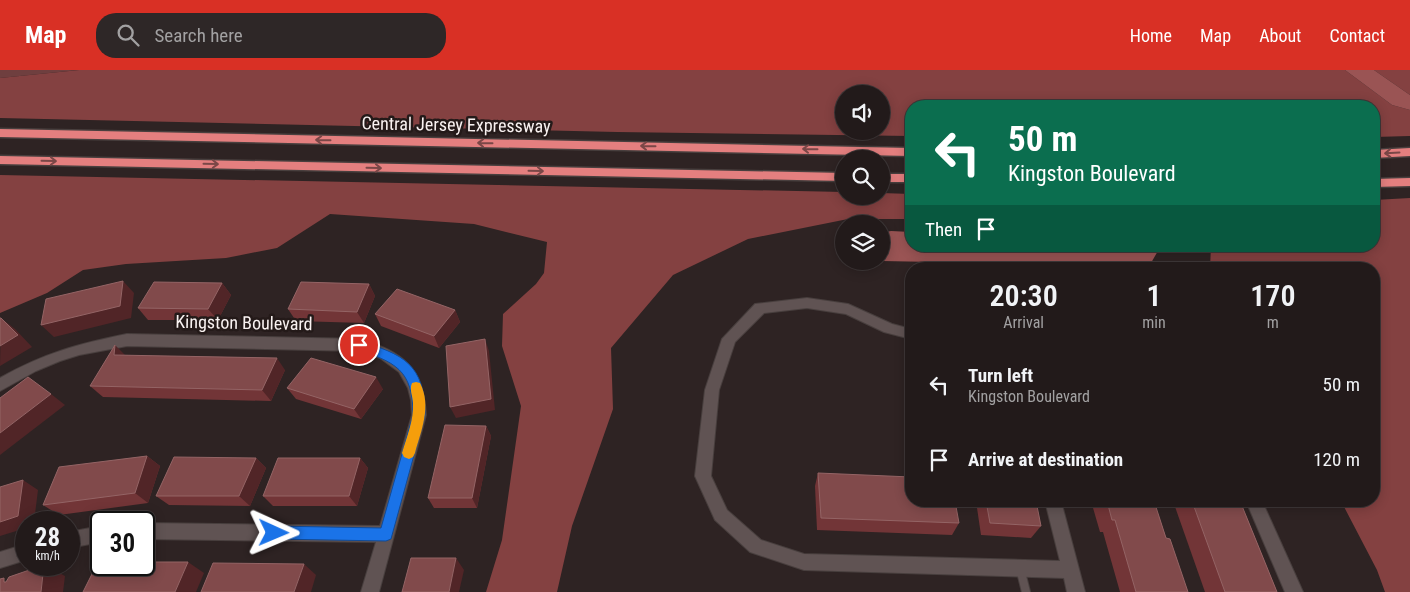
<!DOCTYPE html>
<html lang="en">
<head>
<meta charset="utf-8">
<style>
	body { margin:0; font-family:"Roboto Condensed",sans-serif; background:#2e2727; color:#f1f3f6; height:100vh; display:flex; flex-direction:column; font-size:19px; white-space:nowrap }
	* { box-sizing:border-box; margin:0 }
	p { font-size:16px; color:#a2a1a2 }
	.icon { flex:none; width:28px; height:28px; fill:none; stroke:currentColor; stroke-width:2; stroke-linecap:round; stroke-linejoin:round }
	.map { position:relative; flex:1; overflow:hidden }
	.panel { position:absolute; left:905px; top:192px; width:475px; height:245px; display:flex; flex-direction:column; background:#221a1a; border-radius:20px; box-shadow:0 2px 12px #0003,0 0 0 1px #3f3839 }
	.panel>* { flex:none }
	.hud { position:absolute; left:905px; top:30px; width:475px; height:152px; border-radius:20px; box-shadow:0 2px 12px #0003,0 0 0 1px #3f3839; background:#0b6e4f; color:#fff; overflow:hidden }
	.buttons { position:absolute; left:835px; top:15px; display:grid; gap:10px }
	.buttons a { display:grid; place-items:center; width:55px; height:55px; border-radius:50%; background:#221a1a; box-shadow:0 2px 12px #0003,0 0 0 1px #3f3839; font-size:25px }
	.speed { position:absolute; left:15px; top:441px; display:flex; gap:10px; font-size:25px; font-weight:700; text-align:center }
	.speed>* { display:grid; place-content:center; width:65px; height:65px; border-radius:50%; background:#221a1a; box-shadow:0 2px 12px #0003,0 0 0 1px #3f3839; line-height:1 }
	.speed small { font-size:12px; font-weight:400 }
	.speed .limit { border:2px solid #111; border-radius:8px; background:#fff; color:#111 }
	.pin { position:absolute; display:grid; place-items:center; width:42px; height:42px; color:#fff; margin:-21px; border:2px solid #fff; border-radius:50%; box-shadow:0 1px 5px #0007 }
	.me { position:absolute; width:55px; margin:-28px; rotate:91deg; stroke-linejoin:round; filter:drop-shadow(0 0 4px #0008) }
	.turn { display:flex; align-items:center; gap:18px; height:105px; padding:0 20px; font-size:22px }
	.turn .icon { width:65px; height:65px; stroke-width:2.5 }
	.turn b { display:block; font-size:35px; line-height:42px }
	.then { display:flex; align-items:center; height:48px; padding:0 20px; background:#0003; gap:10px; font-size:19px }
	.eta { display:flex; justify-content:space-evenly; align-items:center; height:85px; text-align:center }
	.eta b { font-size:30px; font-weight:600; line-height:35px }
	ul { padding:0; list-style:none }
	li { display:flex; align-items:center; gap:15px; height:75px; padding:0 20px }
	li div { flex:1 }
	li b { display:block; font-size:19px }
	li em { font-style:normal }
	header { display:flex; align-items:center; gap:30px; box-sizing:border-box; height:70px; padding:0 25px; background:#d93025; color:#fff }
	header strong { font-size:24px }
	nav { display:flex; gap:28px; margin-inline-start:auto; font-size:18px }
	.search { width:350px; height:45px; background:#2e2727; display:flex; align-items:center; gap:12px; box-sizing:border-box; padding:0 18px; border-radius:20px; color:#a2a1a2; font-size:19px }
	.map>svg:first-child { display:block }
	.green { fill:#6f3f3f }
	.forest { fill:#844141; fill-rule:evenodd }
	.water { fill:#9a5454 }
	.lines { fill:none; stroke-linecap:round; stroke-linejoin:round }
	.service-casing { stroke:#483f3e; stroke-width:10 }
	.minor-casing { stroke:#483f3e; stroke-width:2 }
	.motorway-casing { stroke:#483f3e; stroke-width:3 }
	.service { stroke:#605353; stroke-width:8 }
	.minor { fill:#605353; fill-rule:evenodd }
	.motorway { fill:#e47f7f; fill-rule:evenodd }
	.wall { fill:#723537 }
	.shaded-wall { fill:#512527 }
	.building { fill:#814a4b; stroke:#946465 }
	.oneway { stroke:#7a4747 }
	.route { fill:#1a73e8; stroke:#114b97 }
	.slow { fill:#f59e0b }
	.labels { text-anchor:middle; stroke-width:5; stroke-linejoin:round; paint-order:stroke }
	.street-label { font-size:18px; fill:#f9f2f1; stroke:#241a19 }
</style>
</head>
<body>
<header>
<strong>Map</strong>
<div class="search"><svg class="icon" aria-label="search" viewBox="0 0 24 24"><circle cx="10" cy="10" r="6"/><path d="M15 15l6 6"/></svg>Search here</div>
<nav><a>Home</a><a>Map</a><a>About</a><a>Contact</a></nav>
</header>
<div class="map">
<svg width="1410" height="522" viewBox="0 0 1410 522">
	<rect width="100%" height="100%" fill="#2e2323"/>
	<path class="green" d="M0 0H79L0 8Z"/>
	<g class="forest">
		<path d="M79 0H1345L1392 35 1410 40V66L1374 67V36H911V66L617 62 0 48V8ZM844 24H881V61H844Z"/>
		<path d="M1374 0H1410V25Z"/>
		<path d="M0 105 844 122V126H881V123L911 124V149H848L748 169 673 205 611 278 613 339 572 456 557 522H486L502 470 521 336 502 276 503 244 536 214 544 203 547 172 474 154 330 144 277 178 226 188 126 194 83 200 47 223 0 243Z"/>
		<path d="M1410 128V522H1385L1377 500 1341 431H1374V199H1210L1211 176H1374V130Z"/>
	</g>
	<g class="water">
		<path d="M1345 0H1374L1410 25V40L1392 35Z"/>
		<path d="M891 161 911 162V176H1158L1159 179 1151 193 1143 196 881 191V163Z"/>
	</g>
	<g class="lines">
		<g class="service-casing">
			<path id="service" d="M1020 498 1026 522"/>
		</g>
		<g class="minor-casing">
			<g id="minor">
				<path d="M807 228 848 234 892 254 911 259V269L884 262 846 244 807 238 764 243 735 272 719 320 711 406 727 440 761 470 804 484 1060 491 1045 431H1061L1085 522H1067L1064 508 804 500 750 482 715 450 695 406 705 320 722 269 755 234Z"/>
				<path d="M127 264 359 269C403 281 423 298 426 345L379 522H361L376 472 144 469V453L380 456 412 345 411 330 408 318 399 302 380 288 359 281 127 276 79 285 60 291 36 301 0 321V308C44 283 78 274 127 264Z"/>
				<path d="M1246 431H1262L1303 522H1285Z"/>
				<path d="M101 456V472L69 478V462Z"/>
				<path d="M26 474V490L0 498V482Z"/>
			</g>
		</g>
		<g class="motorway-casing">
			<g id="motorway">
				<path d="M0 59 911 78V86L0 67Z"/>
				<path d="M1410 78V86L1374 88V80Z"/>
				<path d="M0 86 844 103V111L0 94Z"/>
				<rect x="881" y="104" width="30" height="8"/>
				<path d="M1410 108V116L1374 117V109Z"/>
			</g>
		</g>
		<use href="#service" class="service"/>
		<use href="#minor" class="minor"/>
		<use href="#motorway" class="motorway"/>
	</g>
	<g class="wall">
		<path d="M222 213 231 225 218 250H148L138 238Z"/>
		<path d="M369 214 375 226 364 253 296 251 288 239Z"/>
		<path d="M455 240 460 252 439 278 381 256 375 244Z"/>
		<path d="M125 285 285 300 271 331 103 327 90 316Z"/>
		<path d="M287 318 383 319 361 349 296 329Z"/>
		<path d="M486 356 491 366 477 438H434L428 428Z"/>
		<path d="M147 386 160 396 148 433 59 445 43 435Z"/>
		<path d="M256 388 266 398 250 436 169 435 156 426Z"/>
		<path d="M360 388 368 398 357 436H273L263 426Z"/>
		<path d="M818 403 959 453 952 465 817 460 815 416Z"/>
		<path d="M976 431H1036L1041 456 1031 468 981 465Z"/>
		<path d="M1091 431H1154L1166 468 1188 522H1120L1103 462H1100Z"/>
		<path d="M1173 431H1240L1277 522H1205Z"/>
	</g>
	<g class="shaded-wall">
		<path d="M123 211 134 223 131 248 54 267 41 255Z"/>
		<path d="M222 213 231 225 218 250 208 239Z"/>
		<path d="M369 214 375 226 364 253 357 242Z"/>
		<path d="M455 240 460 252 439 278 434 266Z"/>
		<path d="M1 248 15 259 32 277 0 296Z"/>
		<path d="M485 269 489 281 495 340 456 348 450 337Z"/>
		<path d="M115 275 126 286 114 285Z"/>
		<path d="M277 288 285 300 271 331 262 320Z"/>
		<path d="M376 307 383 319 361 349 354 339Z"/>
		<path d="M51 324 65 335 0 385V363Z"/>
		<path d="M486 356 491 366 477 438 472 428Z"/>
		<path d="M147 386 160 396 148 433 135 423Z"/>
		<path d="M256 388 266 398 250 436 239 426Z"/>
		<path d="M360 388 368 398 357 436 349 426Z"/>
		<path d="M23 410 38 420 34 452H26V458L0 466V452Z"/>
		<path d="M456 488 464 500 459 522H449Z"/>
		<path d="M188 492 204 503 196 522H175Z"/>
		<path d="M304 494 316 505 311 522H294Z"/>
		<path d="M44 495 65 506 63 522H41Z"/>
	</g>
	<g class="building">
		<path d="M123 211 120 236 41 255 46 229Z"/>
		<path d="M154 212 222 213 208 239 138 238Z"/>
		<path d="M301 212 369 214 357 242 288 239Z"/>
		<path d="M397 219 455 240 434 266 375 244Z"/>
		<path d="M0 248H1L18 265 0 276Z"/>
		<path d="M485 269 491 329 450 337 446 276Z"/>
		<path d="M115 275 114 285 277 288 262 320 90 316Z"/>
		<path d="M311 288 376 307 354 339 287 318Z"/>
		<path d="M28 307 51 324 0 363V328Z"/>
		<path d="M445 355 486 356 472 428H428Z"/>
		<path d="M147 386 135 423 43 435 59 397Z"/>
		<path d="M174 387 256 388 239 426H156Z"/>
		<path d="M278 388H360L349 426H263Z"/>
		<path d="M818 403 911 407V431H955L959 453 821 448Z"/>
		<path d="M23 410 18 446 0 452V417Z"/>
		<path d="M986 431H1036L1041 456 990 453Z"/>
		<path d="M1107 431H1154L1166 468 1170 469 1188 522H1136L1115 450H1112Z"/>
		<path d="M1192 431H1240L1277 522H1225Z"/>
		<path d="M411 488H456L449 522H402Z"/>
		<path d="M98 492H101V495H144V492H188L175 522H83Z"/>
		<path d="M213 493 304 494 294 522H201Z"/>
		<path d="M44 495 41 522H0V509L4 508V512H6L9 507Z"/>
	</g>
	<defs><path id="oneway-shaft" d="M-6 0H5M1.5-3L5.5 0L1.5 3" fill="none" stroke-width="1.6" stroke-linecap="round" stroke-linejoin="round" transform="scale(1.25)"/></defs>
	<g class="oneway">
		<use href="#oneway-shaft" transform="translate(323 70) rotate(-179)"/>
		<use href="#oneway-shaft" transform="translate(485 73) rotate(-179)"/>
		<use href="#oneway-shaft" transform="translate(648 76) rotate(-179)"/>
		<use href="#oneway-shaft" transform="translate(810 79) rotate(-179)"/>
		<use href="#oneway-shaft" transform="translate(1392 83) rotate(177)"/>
		<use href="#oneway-shaft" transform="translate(49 91) rotate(1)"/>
		<use href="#oneway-shaft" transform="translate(211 94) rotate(1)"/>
		<use href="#oneway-shaft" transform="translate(374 98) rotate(1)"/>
		<use href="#oneway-shaft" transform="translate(536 101) rotate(1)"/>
	</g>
	<path class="route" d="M359 271C403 284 425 294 425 345L391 469 386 471 274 469 269 467 267 463 269 458 274 456 381 458 413 345C413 299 395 292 355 279L353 275Z"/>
	<path class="slow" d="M416 312 420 313C432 336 421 361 415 383L413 387 409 389 404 387 402 383C407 366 414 350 413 333 413 326 409 320 412 313Z"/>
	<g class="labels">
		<g class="street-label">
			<text transform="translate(456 55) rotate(1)" y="6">Central Jersey Expressway</text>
			<text transform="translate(244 253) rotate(1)" y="6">Kingston Boulevard</text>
		</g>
	</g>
</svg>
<div class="buttons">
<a><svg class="icon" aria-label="sound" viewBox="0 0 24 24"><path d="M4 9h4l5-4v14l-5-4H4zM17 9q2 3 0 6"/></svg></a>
<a><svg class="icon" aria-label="search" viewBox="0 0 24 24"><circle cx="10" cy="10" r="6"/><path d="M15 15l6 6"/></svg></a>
<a><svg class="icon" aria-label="layers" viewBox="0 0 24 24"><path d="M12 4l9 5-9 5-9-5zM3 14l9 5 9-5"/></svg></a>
</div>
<div class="speed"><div>28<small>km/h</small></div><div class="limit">30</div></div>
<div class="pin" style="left:359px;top:275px;background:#d93025"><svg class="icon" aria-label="arrive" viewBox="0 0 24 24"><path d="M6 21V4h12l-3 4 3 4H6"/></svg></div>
<svg class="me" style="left:274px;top:463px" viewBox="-20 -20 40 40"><path d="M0-17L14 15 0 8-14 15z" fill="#1a73e8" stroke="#fff" stroke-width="4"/></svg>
<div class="hud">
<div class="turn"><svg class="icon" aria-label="left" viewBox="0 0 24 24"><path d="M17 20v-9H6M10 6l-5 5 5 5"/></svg><div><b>50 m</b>Kingston Boulevard</div></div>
<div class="then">Then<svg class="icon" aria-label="arrive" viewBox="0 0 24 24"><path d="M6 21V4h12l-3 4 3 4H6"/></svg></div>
</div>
<section class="panel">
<div class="eta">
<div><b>20:30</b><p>Arrival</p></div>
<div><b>1</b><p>min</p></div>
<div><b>170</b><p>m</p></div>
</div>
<ul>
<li><svg class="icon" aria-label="left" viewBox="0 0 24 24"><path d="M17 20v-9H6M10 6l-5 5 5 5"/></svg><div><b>Turn left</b><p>Kingston Boulevard</p></div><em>50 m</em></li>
<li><svg class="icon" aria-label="arrive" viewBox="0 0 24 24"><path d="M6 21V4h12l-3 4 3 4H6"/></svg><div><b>Arrive at destination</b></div><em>120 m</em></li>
</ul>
</section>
</div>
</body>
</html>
